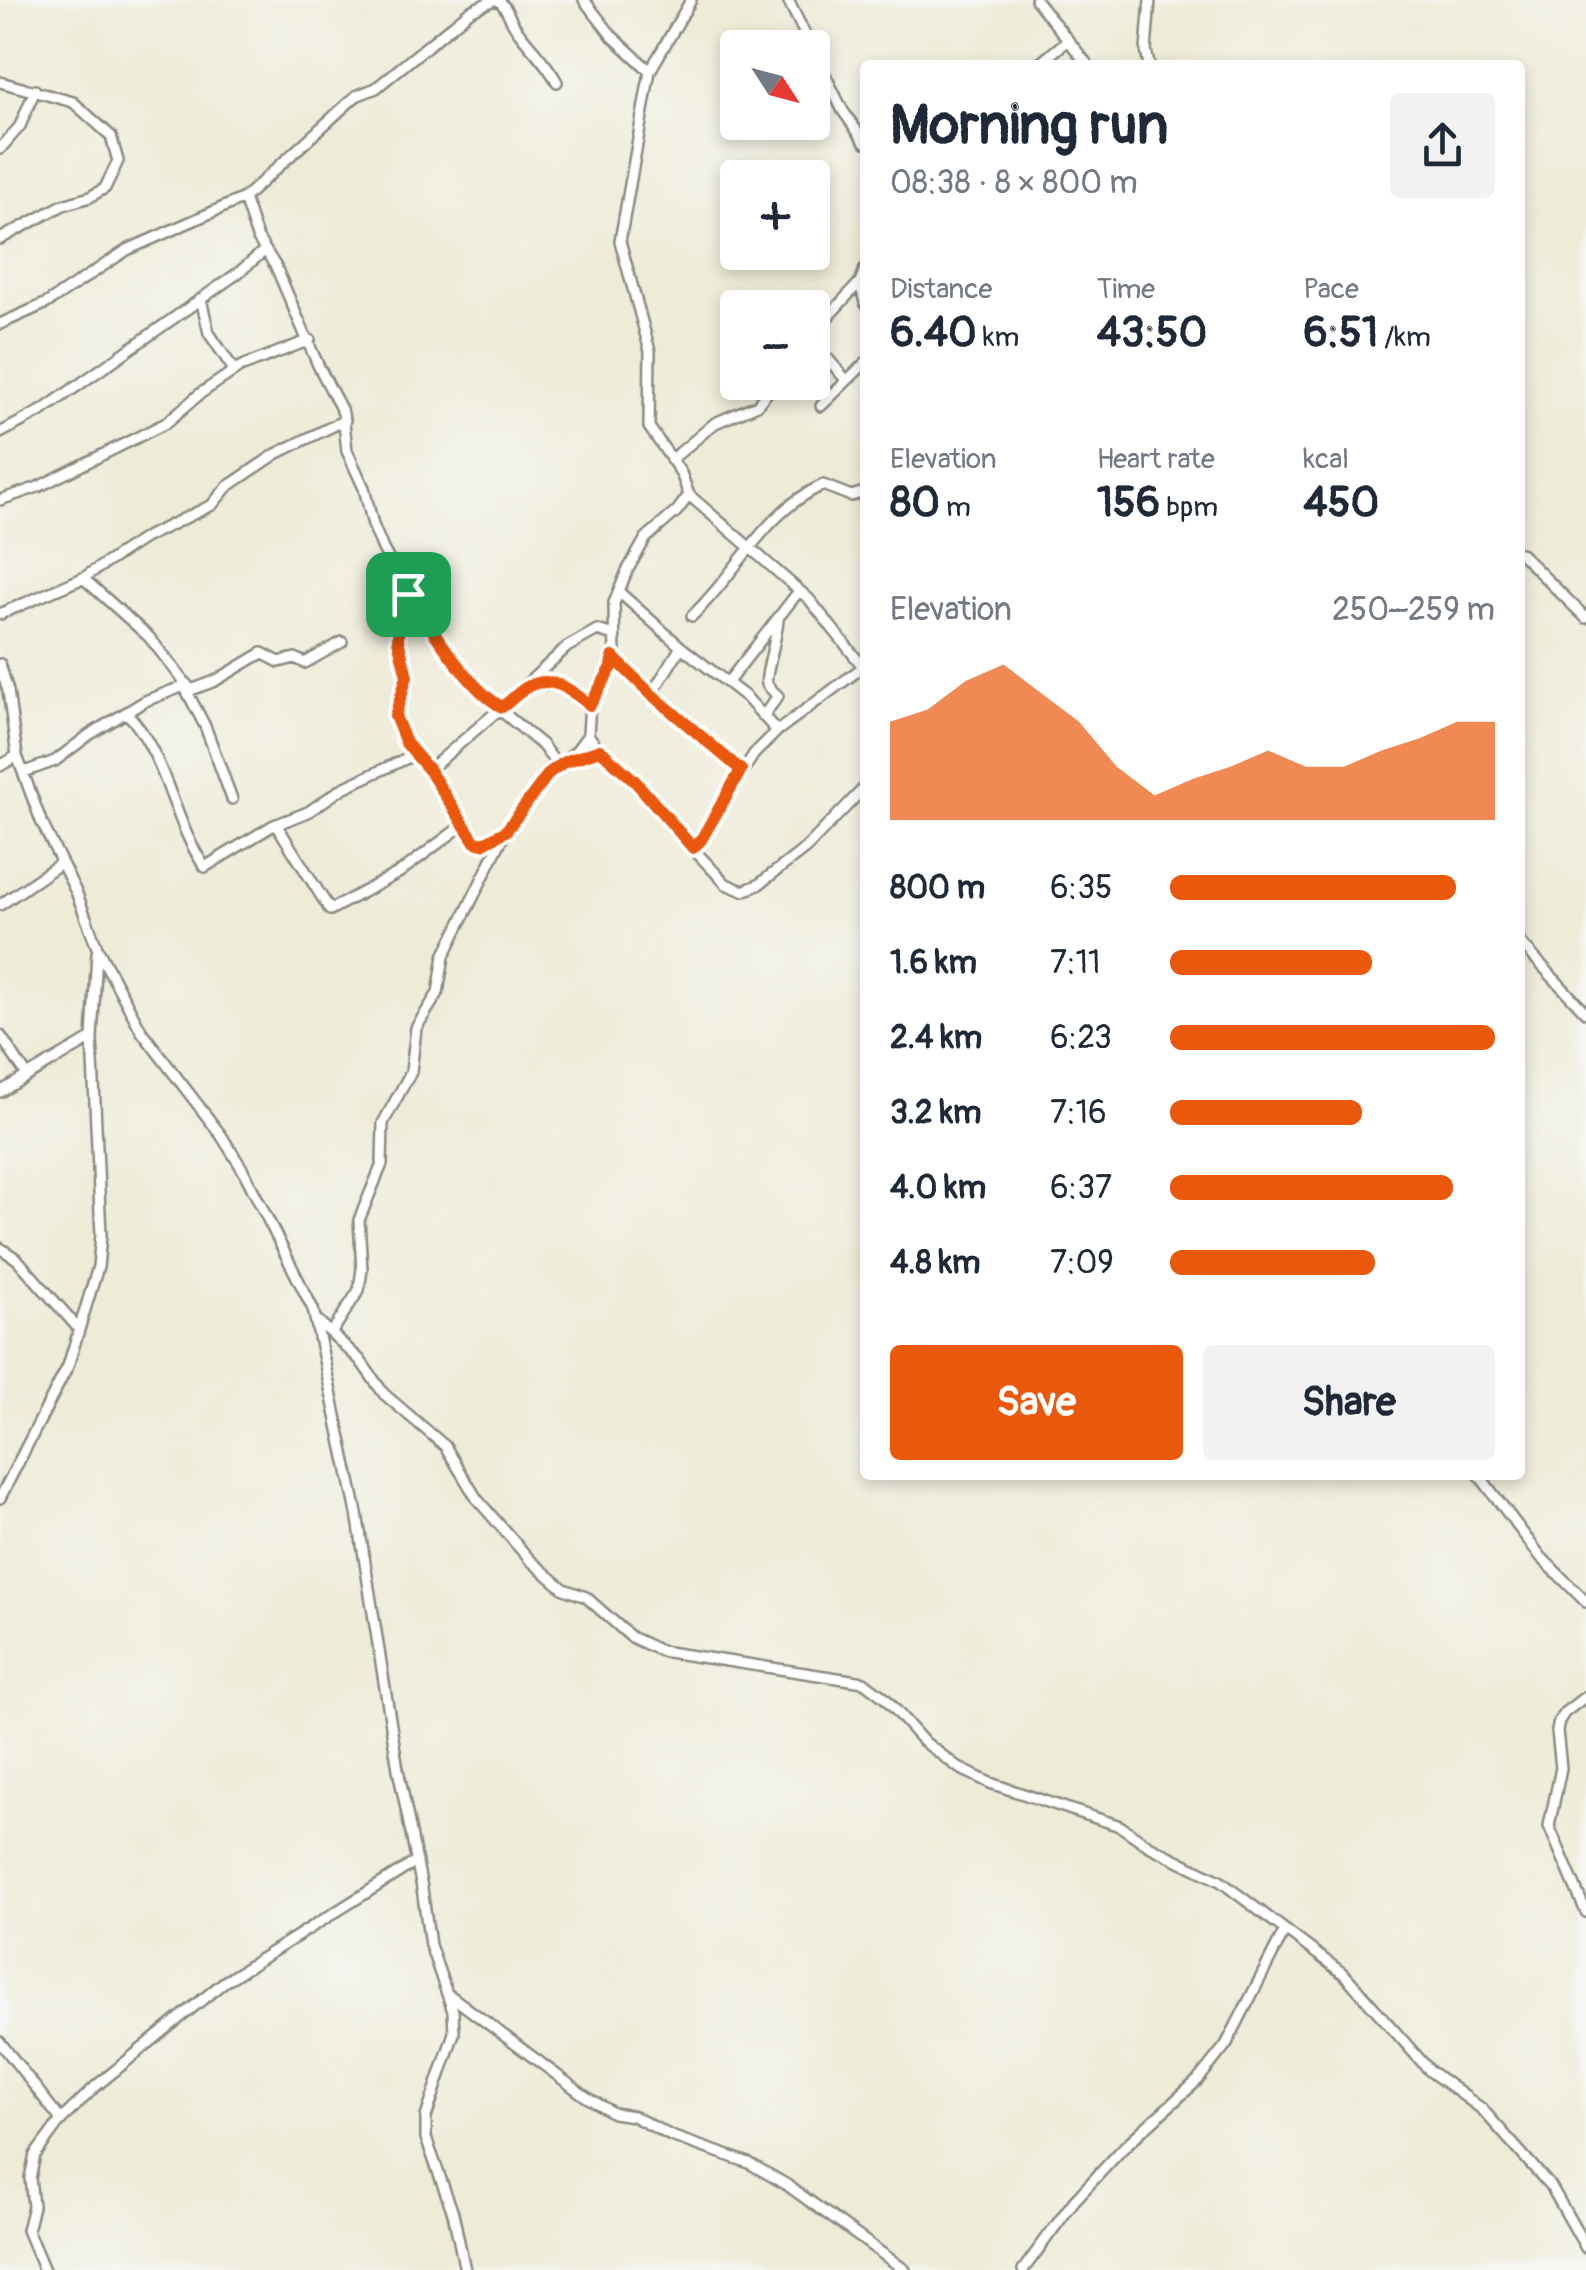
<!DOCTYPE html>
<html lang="en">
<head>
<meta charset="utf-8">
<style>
	body { margin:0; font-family:Pangolin,sans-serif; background:#f2f2f3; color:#1f2937; height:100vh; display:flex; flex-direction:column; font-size:38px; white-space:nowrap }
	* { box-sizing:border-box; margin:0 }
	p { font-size:32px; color:#747a83 }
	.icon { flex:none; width:55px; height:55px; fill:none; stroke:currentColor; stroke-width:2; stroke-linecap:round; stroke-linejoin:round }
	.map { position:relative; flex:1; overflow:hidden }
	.drawer { position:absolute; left:860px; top:60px; width:665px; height:1420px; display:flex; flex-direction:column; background:#fff; border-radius:10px; box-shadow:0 5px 15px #0003 }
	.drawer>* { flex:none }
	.needle { width:65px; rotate:126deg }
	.fabs { position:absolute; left:720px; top:30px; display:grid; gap:20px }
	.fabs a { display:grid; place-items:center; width:110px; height:110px; border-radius:10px; background:#fff; box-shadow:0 5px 15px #0003; font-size:50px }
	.pin { position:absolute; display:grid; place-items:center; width:85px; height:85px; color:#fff; margin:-42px; border-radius:20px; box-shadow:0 5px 15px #0006 }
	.round { display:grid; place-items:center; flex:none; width:105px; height:105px; border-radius:10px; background:#f2f2f3 }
	.overview { display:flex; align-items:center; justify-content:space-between; height:170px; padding:0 30px }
	h1 { font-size:55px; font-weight:700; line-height:75px }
	.stats { display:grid; grid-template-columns:repeat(3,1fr); gap:15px; height:170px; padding:10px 30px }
	.stats div { display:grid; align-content:center }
	.stats b { font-size:42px; font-weight:700 }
	.stats small { font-size:28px; font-weight:400 }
	.stats p { font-size:28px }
	.chart { height:280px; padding:20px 30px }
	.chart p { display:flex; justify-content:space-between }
	.chart svg { width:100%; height:180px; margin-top:10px; fill:#ea580c; opacity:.7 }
	.cta { display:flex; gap:20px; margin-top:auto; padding:20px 30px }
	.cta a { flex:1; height:115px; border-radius:10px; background:#ea580c; color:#fff; font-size:40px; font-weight:700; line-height:115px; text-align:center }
	.cta a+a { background:#f2f2f3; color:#1f2937 }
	ul { padding:0 30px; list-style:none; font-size:32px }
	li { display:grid; grid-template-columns:160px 120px 1fr; align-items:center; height:75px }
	li i { height:25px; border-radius:12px; background:#ea580c }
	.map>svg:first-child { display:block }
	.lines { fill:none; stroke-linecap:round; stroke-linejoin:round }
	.street-casing { stroke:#8c8b81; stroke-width:14 }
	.street { stroke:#fff; stroke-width:9 }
	.route-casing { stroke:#fff; stroke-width:20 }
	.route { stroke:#ea580c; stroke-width:12 }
</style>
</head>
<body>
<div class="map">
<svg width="1586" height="2270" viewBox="0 0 1586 2270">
	<rect width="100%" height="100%" fill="#f6f6f2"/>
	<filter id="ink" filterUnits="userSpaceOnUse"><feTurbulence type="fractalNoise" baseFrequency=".01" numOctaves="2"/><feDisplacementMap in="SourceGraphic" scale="20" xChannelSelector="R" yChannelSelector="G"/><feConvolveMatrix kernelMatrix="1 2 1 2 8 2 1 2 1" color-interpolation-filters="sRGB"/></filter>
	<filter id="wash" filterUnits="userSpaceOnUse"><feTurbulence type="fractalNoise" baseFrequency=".0048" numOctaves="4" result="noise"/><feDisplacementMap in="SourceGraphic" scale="40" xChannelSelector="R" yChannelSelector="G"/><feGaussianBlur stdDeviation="2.25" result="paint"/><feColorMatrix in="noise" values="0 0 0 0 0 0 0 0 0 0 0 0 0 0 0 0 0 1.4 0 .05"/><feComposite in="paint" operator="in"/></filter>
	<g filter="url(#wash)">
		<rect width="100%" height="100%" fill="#eeebd7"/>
	</g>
	<g filter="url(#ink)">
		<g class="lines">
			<defs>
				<path id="street" d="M 498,0 C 509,9 508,17 516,28 C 529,47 546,61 557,82
					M 584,0 L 612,36 L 650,71
					M 788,0 L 843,111 L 865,142
					M 1036,0 L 1088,65
					M 1038,65 L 1068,40
					M 1149,65 L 1146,50 L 1150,0
					M 0,82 L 73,102 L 111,136 L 118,161 L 105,188 L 90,197 L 63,205 L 0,239
					M 0,149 L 20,126 L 35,90
					M 244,198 L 257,237 L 276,267 L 318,365 L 343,413 L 347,451 L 364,488 L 373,525 L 383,549 L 408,595 L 470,679 L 492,702 L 502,707 L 567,647 L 597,630 L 614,635
					M 860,282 L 865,303
					M 201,299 L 209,333 L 234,370
					M 0,324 L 47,303 L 127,250 L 244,198 L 356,96 L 376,88 L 470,11 L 494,0
					M 812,334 L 860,282 L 865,269
					M 812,340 L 846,380
					M 821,406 L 865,363
					M 0,433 L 43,410 L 238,273 L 264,251
					M 671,460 L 715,423 L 757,405 L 776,382
					M 689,495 L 809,599 L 864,668
					M 0,500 L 38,487 L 166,423 L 201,393 L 240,367 L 310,340
					M 1520,553 L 1586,618
					M 83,578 L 149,637 L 191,690 L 215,681 L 262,653 L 279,662 L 295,658 L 305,663 L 342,642
					M 619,592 L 681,647 L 746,697 L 777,731
					M 408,595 L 399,613 L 398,644 L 407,676 L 395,716 L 405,743 L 429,770 L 475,842 L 482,844 L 504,832
					M 0,614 L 83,578 L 144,538 L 212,505 L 227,487 L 276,454 L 345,420
					M 692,616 C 737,574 764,511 823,485 L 851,496 L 865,492
					M 613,657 L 651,695 L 741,770
					M 0,664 L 8,691 L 17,756 L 41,821 L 77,894 L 98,950 L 142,1032 L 221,1135 L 243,1170 L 313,1309 L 357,1513 L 398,1769 L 422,1888 L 430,1945 L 453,2011 L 454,2033 L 426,2117 L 426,2138 L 453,2213 L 465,2270
					M 728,682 L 799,591
					M 531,686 C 557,680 570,689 590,705
					M 651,695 L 681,647
					M 500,710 L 542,745 L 558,766
					M 127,713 C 167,756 172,820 205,867 L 272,826 L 308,812 L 343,788 L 416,754
					M 764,715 L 778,696 C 774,692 770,689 767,684 C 764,677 778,634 778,619
					M 588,735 L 600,750 L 634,780 L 668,822 L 726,884 L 743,891 L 758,885 L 806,848 L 865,787
					M 567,762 L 600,750
					M 0,766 L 17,756
					M 429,770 L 502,707
					M 24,772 L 55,761 L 89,735 L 145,701 L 184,686 L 205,726 L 232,799
					M 276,824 L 330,910 L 400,872 L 463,825
					M 693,848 L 754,754 L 777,731 L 863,667
					M 0,905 L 61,863
					M 1520,942 L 1586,1013
					M 0,1035 L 26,1074
					M 0,1092 L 92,1038
					M 0,1248 L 17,1259 L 79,1329
					M 317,1320 L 360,1360 L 384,1394 L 445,1446 L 477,1499 L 530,1560 L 564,1589 L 586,1597 L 631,1637 L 661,1651 L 864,1682 L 885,1698 L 922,1740 L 959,1768 L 990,1783 L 1120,1826 L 1149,1846 L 1220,1881 L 1345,1975 L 1430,2071 L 1482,2109 L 1530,2163 L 1552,2188 L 1586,2248
					M 332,1332 L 359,1290 L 362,1269 L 359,1220 L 382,1164 L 383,1123 L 411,1072 L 416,1028 L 438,993 L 444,956 L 506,831 L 544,777 L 576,751 L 588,735 L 590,702 L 615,659 L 614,603 L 627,571 L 646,538 L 677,511 L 689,495 L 681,473 L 649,427 L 650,351 L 620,241 L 650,71 L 691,0
					M 1479,1475 L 1541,1557 L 1586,1602
					M 0,1498 L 68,1366 L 98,1267 L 101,1235 L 92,1038 L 97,953
					M 1586,1696 L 1564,1713 L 1559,1721 L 1557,1731 L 1561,1768 L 1549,1826 L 1586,1912
					M 451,1996 L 585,2096 L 613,2113 L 633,2116 L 671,2136 L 749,2163 L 787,2185 L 905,2270
					M 0,2042 L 61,2120
					M 44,2270 L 27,2230 L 33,2206 L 30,2178 L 35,2155 L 61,2120 L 96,2086 L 224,1982 L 417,1861
					M 1023,2270 L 1074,2201 L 1126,2145 L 1198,2080 L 1226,2045 L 1285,1930"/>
			</defs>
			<use href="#street" class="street-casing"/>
			<use href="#street" class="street"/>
		</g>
	</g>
	<g class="lines" filter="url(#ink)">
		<defs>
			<path id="route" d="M 408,594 C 430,626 469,690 502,707 C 511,701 520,690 529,686 C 553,674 572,691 590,705 L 612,667 L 613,657 L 651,694 L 741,770 L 701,840 L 693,848 L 634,780 L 600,750 L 564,762 L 549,773 L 506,831 L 482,844 L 475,842 L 429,770 L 406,743 L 395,716 L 407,676 L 398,640 L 399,613 Z"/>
		</defs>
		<use href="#route" class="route-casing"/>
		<use href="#route" class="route"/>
	</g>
</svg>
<div class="fabs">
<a><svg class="needle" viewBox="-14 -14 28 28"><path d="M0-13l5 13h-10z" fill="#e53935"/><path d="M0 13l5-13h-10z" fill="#747a83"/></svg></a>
<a>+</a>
<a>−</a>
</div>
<div class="pin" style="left:408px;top:594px;background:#1e9e55"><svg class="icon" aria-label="arrive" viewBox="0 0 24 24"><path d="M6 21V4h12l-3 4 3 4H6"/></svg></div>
<section class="drawer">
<div class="overview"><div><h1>Morning run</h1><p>08:38 · 8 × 800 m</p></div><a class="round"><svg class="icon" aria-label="share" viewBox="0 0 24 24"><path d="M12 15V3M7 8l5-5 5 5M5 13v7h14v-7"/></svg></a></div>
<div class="stats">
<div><p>Distance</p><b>6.40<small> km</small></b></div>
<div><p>Time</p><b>43:50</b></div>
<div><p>Pace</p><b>6:51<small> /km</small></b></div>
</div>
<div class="stats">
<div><p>Elevation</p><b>80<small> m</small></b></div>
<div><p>Heart rate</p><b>156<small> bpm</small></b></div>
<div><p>kcal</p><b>450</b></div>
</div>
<div class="chart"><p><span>Elevation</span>250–259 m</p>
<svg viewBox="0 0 160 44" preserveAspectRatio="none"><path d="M0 44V20L10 17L20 10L30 6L40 13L50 20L60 31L70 38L80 34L90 31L100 27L110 31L120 31L130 27L140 24L150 20L160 20V44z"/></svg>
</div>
<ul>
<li><b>800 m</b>6:35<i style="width:88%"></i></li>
<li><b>1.6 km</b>7:11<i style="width:62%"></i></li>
<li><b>2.4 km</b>6:23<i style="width:100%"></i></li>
<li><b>3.2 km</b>7:16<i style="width:59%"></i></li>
<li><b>4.0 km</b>6:37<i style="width:87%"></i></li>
<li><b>4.8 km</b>7:09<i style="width:63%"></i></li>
</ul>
<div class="cta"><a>Save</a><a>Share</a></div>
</section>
</div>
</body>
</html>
